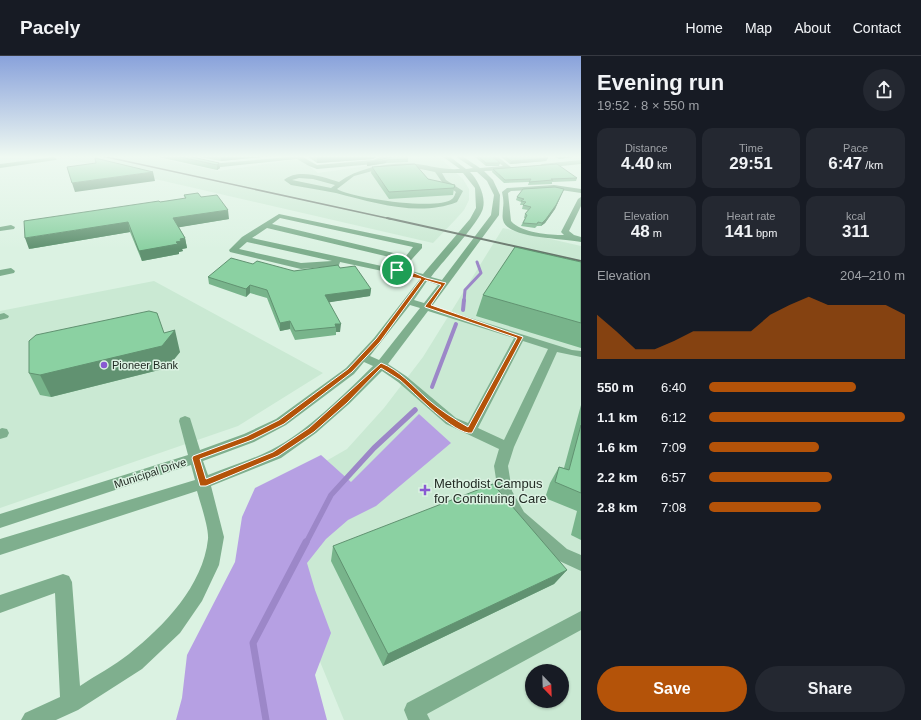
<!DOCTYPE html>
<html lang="en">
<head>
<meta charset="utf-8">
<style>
	body { margin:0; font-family:Arial,sans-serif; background:#242831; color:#f1f3f6; height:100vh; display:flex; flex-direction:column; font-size:15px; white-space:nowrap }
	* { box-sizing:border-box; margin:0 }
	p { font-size:13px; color:#9ea1a6 }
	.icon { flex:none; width:22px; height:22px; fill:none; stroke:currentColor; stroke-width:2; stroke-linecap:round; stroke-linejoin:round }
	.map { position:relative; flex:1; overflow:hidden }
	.drawer { display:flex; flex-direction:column; background:#171b24; width:340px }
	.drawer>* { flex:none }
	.needle { width:26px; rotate:157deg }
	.tools { position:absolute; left:525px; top:608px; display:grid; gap:8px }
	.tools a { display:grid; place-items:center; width:44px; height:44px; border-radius:50%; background:#171b24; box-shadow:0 1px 3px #0004; font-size:20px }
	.pin { position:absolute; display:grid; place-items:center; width:34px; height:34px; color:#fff; margin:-17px; border:2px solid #fff; border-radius:50%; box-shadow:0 1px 4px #0007 }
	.round { display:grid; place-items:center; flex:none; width:42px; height:42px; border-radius:21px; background:#242831 }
	.summary { display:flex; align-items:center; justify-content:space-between; height:68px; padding:0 16px }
	h1 { font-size:22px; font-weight:700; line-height:30px }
	.figures { display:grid; grid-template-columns:repeat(3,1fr); gap:6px; height:68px; padding:4px 16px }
	.figures div { display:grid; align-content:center; border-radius:10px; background:#242831; text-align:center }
	.figures b { font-size:17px; font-weight:700 }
	.figures small { font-size:11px; font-weight:400 }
	.figures p { font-size:11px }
	.chart { height:112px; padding:8px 16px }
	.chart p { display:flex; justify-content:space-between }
	.chart svg { width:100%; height:72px; margin-top:4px; fill:#b45309; opacity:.7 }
	.primary-button { display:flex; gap:8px; margin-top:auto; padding:8px 16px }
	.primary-button a { flex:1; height:46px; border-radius:24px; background:#b45309; color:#fff; font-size:16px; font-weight:700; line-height:46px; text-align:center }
	.primary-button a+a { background:#242831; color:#f1f3f6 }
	ul { padding:0 16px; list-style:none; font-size:13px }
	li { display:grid; grid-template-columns:64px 48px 1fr; align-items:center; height:30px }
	li i { height:10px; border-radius:5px; background:#b45309 }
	header { display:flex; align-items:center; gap:24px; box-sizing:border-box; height:56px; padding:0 20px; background:#171b24; border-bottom:1px solid #363941 }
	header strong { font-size:19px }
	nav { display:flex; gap:22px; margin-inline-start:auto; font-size:14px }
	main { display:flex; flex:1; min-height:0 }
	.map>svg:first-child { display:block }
	.built { fill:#cae9d3; fill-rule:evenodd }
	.forest { fill:#b6a0e3 }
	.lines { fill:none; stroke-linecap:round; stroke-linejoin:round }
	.stream-far3 { stroke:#9c87c8; stroke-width:3 }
	.stream-far2 { stroke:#9c87c8; stroke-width:4 }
	.stream-far1 { stroke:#9c87c8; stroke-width:5.5 }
	.stream { stroke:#9c87c8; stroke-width:7 }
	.minor { fill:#7faf8e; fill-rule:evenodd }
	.rail-far1 { stroke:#68766c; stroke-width:1.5 }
	.rail { stroke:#68766c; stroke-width:2 }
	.wall { fill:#78b48b }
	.shaded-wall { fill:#619271 }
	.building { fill:#8bd1a2; stroke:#619271 }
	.route { fill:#b45309; stroke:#fff; fill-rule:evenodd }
	.poi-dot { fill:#8959d2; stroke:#dbf2e2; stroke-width:1.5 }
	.labels { text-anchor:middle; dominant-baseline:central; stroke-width:3; stroke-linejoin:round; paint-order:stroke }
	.poi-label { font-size:11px; fill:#232c25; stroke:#dbf2e2; text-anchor:start }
	.street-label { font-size:11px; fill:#232c25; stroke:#dbf2e2 }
	.near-poi-label { font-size:13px; fill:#232c25; stroke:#dbf2e2; text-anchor:start }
</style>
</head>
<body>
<header>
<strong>Pacely</strong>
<nav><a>Home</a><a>Map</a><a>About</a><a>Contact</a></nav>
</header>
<main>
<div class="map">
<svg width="581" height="664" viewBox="0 0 581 664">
	<rect width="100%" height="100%" fill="#dbf2e2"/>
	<path class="built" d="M 55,100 L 149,100 L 218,115 L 300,103 L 318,117 L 435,100 L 443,105 L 463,123 L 469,133 L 469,144 L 464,154 L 456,163 L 433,187 Z
		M 503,172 L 581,190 L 581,664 L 344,664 L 252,440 L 286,428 L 347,393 L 384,352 L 423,301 ZM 532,615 L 562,615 L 562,645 L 532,645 Z
		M 154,225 L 323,317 L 238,370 L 0,452 L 0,255 Z"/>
	<path class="forest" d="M 419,358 L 451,387 L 376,450 L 348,464 L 326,483 L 307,507 L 315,534 L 331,577 L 315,619 L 327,664 L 176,664 L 182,642 L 187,599 L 235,506 L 242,461 L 255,432 L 321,399 L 351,426 Z"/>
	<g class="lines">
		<path class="stream-far3" d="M 464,245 L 465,234 L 481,217 L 477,206"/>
		<path class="stream-far2" d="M 463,254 L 464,244
			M 432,331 L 456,268"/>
		<path class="stream-far1" d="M 306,487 L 331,439 L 374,392 L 415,354"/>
		<path class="stream" d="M 266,664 L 253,587 L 306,486"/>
		<path class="minor" d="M 172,100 L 185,100 L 221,107 L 301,100 L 317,109 L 373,104 L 383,100 L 401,100 L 384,104 L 374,108 L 317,113 L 309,110 L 297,103 L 221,111 Z
			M 442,100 L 449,100 L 466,113 L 473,112 L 455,100 L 462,100 L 480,112 L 503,110 L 490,100 L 497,100 L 512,112 L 509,114 L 484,115 L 493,124 L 500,139 L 499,159 L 432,250 L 572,294 L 581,295 L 581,301 L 557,296 L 514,391 L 508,410 L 512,435 L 524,456 L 567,493 L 581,499 L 581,515 L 555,503 L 514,466 L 498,436 L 494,410 L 499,393 L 446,368 L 398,326 L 382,315 L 349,348 L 316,377 L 281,402 L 211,430 L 224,481 L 219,509 L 202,545 L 180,577 L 142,613 L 78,654 L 56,664 L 21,664 L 25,657 L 60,641 L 55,537 L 0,557 L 0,539 L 63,518 L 69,520 L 72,526 L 80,630 C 96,619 114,610 129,598 C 164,570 203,530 208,483 C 209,472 200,446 197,435 L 0,499 L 0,483 L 195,424 L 191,409 L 0,472 L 0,458 L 188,399 L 179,365 L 180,362 L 185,360 L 190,362 L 200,394 L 244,378 L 276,363 L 346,312 L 374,282 L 420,223 L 340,206 L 339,209 L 336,210 L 301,213 L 230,196 L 229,194 L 242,181 L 279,158 L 422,188 L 422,192 L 403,213 L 423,218 L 470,163 L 476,152 L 475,132 L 463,117 L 442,117 L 446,124 L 463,135 L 457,146 C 419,161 375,147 336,137 C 322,134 306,132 291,129 L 284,124 C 298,112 323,121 339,126 C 359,111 392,106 417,108 C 433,110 442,114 460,113 ZM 416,112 L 435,116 L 442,126 L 456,136 C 455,138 454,142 452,143 C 438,155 351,142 337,133 L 354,120 L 376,114 ZM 470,116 L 477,116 L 487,125 L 494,139 L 491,159 L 442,224 L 431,221 C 441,207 480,166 483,152 C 486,140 478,124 470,116 ZM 299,122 L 313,123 L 335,129 L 331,132 L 292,124 ZM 280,162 L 413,191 L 406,200 L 272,168 ZM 267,172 L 402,204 L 395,212 L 391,212 L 252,182 ZM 247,186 L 332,205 L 301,207 L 239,193 ZM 427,225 L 438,229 L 424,247 L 414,244 ZM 410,249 L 420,252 L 379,304 L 370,300 ZM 428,255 L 514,282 L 468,367 L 456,362 L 406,320 L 388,308 ZM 523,285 L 548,293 L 504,384 L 478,372 ZM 364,306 L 373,310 C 343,339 308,375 271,394 C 251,404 228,411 208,419 L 203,405 L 254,386 L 286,369 L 354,318 Z
			M 54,101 L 57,103 L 56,104 L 0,112 L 0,108 Z
			M 581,104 L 581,108 L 542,112 L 539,110 L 542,108 Z
			M 554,129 L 581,133 L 581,137 L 554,133 L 511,135 L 508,137 L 511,165 C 521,177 550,179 564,179 L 561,176 L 578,143 L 581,141 L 581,150 L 569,175 L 574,179 L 581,181 L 581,186 C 565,182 507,183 503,164 C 502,160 503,156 503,152 C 504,146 503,141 502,136 L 507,132 Z
			M 11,169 L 15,171 L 14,173 L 0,175 L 0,171 Z
			M 11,212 L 15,215 L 14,217 L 0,220 L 0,214 Z
			M 4,257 L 9,260 L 8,262 L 0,264 L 0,258 Z
			M 2,372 L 7,373 L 9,377 L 7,381 L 0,383 L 0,373 Z
			M 581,555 L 581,574 L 427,658 L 430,664 L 408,664 L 404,654 L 407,647 Z"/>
		<path class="rail-far1" d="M 102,100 L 391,163"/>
		<path class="rail" d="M 387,162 L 581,205"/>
	</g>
	<path class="wall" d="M 154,100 L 188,100 L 219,107 L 220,112 L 217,114 Z
		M 194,100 L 272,100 L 221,105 Z
		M 307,100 L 378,100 L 373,103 L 317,107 Z
		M 395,100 L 408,103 L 408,106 L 386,107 L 367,110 L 367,107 Z
		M 476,100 L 492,100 L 500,107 L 499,110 L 486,110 L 475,101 Z
		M 500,100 L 544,100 L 548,102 L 546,105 L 510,108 Z
		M 553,100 L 579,100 L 559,103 Z
		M 372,111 L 428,123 L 454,132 L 453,139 L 389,143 L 371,117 Z
		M 493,113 L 577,122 L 576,125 L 552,126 L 552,128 L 528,129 L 529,126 L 504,127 L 492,116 Z
		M 564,133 L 555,153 L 545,167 L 541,170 L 537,170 L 535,172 L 521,170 L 525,162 L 524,162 L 525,158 L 528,154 L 522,153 L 523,149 L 520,149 L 521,146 L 516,144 L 517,141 Z
		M 184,139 L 201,141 L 229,163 L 179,171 L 185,182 L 187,192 L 182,193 L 183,195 L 179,196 L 179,198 L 142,205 L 130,176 L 29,193 L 160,146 L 185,143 Z
		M 581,206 L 581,292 L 476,260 L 483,239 Z
		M 253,208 L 294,215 L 340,212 L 371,233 L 370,240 L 329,246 L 340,276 L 336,276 L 336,279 L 295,284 L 290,273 L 280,275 L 267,242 L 250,237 L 246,241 L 209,228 L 208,221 Z
		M 164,277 L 180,296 L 167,312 L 51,341 L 40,339 L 29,317 Z
		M 581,349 L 581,484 L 571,479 L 577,455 L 545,442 L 550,427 L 559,411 L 564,412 Z
		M 333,490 L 567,514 L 554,528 L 383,610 L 331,505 Z"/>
	<path class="shaded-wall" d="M 221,100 L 272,100 L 221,105 Z
		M 340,100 L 378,100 L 373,103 L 317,107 L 317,102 Z
		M 560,100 L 579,100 L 559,103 Z
		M 548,102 L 546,105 L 510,108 L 511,105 Z
		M 387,104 L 386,107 L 367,110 L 367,107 Z
		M 219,107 L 220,112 L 217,114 L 217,109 Z
		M 153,116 L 155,125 L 75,136 L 72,127 Z
		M 564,133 L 555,153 L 545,167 L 541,170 L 542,167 Z
		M 228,154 L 229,163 L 175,172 L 173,162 Z
		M 128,166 L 130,176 L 29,193 L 25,182 Z
		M 185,182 L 187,192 L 182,193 L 183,195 L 179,196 L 179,198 L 142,205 L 139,195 L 176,186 L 180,183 Z
		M 250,229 L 250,237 L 246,241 L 246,233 Z
		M 371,233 L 370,240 L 325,247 L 325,239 Z
		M 290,265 L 290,273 L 280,275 L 280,267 Z
		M 335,268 L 341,268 L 340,276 L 336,276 L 336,271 Z
		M 175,274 L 180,296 L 167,312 L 51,341 L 40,319 Z
		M 567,514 L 554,528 L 383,610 L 388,598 Z"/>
	<path class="building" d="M 176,100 L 188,100 L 219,107 L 217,109 Z
		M 314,100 L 340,100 L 317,102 Z
		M 395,100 L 406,100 L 408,103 L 387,104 L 367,107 Z
		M 478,100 L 492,100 L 500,107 L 486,107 Z
		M 504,100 L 544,100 L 548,102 L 511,105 Z
		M 95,102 L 153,116 L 72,127 L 67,111 L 96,107 Z
		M 415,108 L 428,123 L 455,129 L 454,132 L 389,136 L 372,111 Z
		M 557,108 L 577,122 L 551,123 L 553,124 L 529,126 L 531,123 L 505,124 L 493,113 Z
		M 555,131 L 564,133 L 556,149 L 546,163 L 542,167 L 538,166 L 537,168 L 523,167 L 527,159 L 525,158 L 531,151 L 523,149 L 526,146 L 521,145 L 524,143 L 517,141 L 523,133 Z
		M 198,137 L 201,141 L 217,139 L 228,154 L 173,162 L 185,182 L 180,183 L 181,185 L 176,186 L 178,188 L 139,195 L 128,166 L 25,182 L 24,165 L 159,145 L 160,146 L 186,142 L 184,139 Z
		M 515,191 L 581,206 L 581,267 L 483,239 Z
		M 231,202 L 253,208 L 257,205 L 294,215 L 338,209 L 340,212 L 355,210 L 371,233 L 325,239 L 341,268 L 335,268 L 336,271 L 295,275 L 290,265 L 280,267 L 267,234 L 250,229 L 246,233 L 208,221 Z
		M 149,255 L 157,257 L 164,277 L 175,274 L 162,290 L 40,319 L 29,317 L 29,285 L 36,279 Z
		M 581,369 L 581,437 L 555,426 L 559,411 L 569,414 Z
		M 493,428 L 567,514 L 388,598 L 333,490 Z"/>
	<linearGradient id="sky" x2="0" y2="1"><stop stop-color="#89a2db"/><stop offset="0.52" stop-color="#eff9f2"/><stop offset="1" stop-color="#eff9f2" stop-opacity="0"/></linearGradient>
	<rect width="581" height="193" fill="url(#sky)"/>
	<path class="route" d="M 396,213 L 407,214 L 426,222 L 446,227 L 431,249 L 523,281 L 472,377 C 455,380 413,335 400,324 C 394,320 387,316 381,312 L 347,347 L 314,376 L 278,400 L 206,430 L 200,430 L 192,402 L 193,400 L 247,380 L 279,364 L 348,313 L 376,283 L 421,223 L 399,219 L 396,216 ZM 425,224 L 441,229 L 425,250 L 425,251 L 517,282 L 468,371 C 454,363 440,354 427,343 C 413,330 399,314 381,307 L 309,372 L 273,396 L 206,423 L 200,403 L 252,384 L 284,368 L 352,316 L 380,286 Z"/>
	<g class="poi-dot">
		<circle cx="104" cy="309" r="4"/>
		<path d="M423 428h4v4h4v4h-4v4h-4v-4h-4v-4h4z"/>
	</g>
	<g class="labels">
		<g class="poi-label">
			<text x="112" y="309">Pioneer Bank</text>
		</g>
		<g class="street-label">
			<text transform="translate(150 417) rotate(-18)">Municipal Drive</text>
		</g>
		<g class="near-poi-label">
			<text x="434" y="427">Methodist Campus<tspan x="434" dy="15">for Continuing Care</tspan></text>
		</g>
	</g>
</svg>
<div class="tools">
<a><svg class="needle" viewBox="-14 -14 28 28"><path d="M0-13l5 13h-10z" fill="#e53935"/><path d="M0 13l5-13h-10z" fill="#9ea1a6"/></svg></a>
</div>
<div class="pin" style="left:397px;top:214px;background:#1e9e55"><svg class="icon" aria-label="arrive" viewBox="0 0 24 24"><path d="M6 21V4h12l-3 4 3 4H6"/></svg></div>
</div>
<section class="drawer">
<div class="summary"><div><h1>Evening run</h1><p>19:52 · 8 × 550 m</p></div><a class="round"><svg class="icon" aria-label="share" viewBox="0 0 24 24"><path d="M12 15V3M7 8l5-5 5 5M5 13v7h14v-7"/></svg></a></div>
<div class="figures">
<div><p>Distance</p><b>4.40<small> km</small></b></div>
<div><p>Time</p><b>29:51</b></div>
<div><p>Pace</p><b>6:47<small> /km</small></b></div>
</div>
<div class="figures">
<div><p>Elevation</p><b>48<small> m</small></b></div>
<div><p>Heart rate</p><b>141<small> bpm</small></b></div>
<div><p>kcal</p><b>311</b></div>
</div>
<div class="chart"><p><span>Elevation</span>204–210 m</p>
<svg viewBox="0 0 160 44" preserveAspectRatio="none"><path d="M0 44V17L10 27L20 38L30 38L40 33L50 27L60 27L70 27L80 27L90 17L100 11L110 6L120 11L130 11L140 11L150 11L160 17V44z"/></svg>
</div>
<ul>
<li><b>550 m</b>6:40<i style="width:75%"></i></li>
<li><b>1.1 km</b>6:12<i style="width:100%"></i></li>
<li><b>1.6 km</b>7:09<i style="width:56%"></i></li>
<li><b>2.2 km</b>6:57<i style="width:63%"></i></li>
<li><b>2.8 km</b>7:08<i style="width:57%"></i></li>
</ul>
<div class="primary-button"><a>Save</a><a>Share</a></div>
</section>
</main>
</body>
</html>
